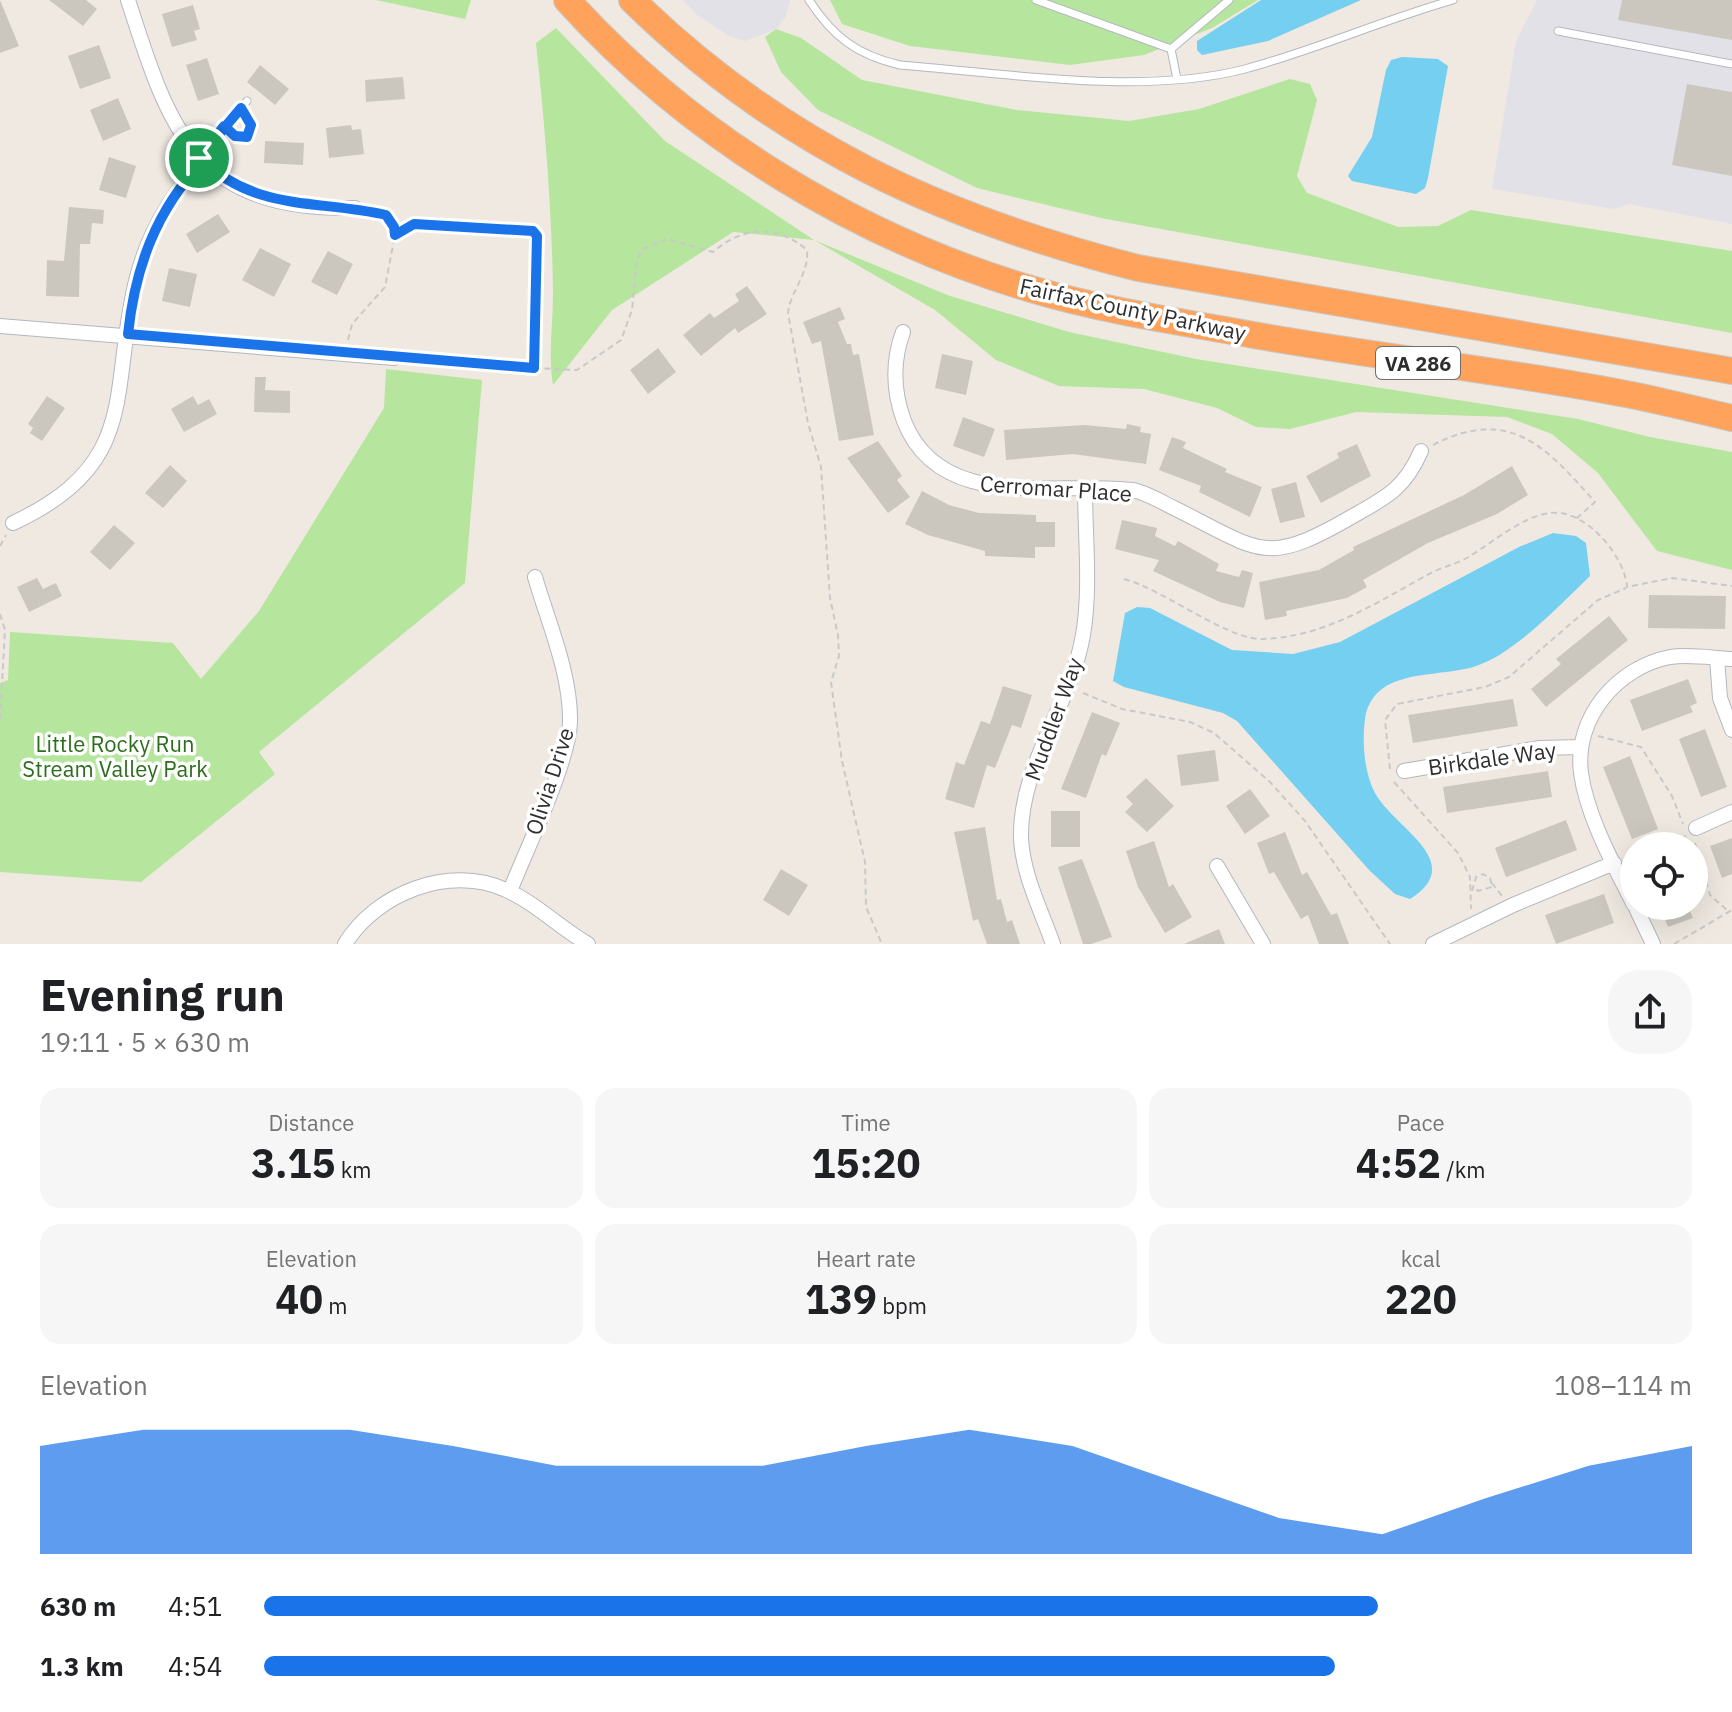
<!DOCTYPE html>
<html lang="en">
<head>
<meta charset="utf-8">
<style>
	body { margin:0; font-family:"IBM Plex Sans",sans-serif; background:#f6f6f6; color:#202124; height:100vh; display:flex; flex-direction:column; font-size:30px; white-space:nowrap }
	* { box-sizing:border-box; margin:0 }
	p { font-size:26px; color:#757577 }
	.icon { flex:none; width:44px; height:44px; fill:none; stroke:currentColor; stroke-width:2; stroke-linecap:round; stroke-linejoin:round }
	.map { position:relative; height:944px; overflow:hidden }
	.details { display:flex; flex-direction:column; background:#fff; flex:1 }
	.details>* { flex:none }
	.tools { position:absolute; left:1620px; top:832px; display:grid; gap:16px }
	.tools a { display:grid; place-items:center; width:88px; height:88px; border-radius:50%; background:#fff; box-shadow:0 8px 32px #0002; font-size:40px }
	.pin { position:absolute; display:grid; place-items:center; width:68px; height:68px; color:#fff; margin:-34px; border:4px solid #fff; border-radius:50%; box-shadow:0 2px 8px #0007 }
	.round { display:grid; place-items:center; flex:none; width:84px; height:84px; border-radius:32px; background:#f6f6f6 }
	.headline { display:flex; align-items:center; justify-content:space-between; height:136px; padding:0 40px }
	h1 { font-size:44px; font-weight:800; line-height:60px }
	.stats { display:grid; grid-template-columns:repeat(3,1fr); gap:12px; height:136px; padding:8px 40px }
	.stats div { display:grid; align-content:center; border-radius:20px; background:#f6f6f6; text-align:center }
	.stats b { font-size:40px; font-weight:800 }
	.stats small { font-size:22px; font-weight:400 }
	.stats p { font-size:22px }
	.chart { height:224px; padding:16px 40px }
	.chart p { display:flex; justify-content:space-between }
	.chart svg { width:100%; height:144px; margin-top:8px; fill:#1a73e8; opacity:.7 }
	ul { padding:0 40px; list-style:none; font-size:26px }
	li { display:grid; grid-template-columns:128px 96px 1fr; align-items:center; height:60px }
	li i { height:20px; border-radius:10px; background:#1a73e8 }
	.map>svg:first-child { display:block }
	.industrial { fill:#e3e1e8 }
	.green { fill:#b6e59e }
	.water { fill:#75cff0 }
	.building { fill:#cbc7bf }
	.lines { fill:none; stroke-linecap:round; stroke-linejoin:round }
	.lane-casing { stroke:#b4b7c1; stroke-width:9 }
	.street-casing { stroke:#b4b7c1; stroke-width:16 }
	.highway-casing { stroke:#c9c9c9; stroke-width:28 }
	.path { stroke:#c9c9c9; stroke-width:2; stroke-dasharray:6 4; stroke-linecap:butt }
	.lane { stroke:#fff; stroke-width:7 }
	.street { stroke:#fff; stroke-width:14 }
	.highway { stroke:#ffa35c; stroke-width:26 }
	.route-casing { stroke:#fff; stroke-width:16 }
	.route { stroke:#1a73e8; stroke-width:10 }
	.labels { text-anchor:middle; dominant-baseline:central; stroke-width:7; stroke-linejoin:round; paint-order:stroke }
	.shield { fill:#fff; stroke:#6d6d6d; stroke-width:2 }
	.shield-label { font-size:20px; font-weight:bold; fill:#2e2e2e }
	.street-label { font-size:22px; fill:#2e2e2e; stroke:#fff }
	.park-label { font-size:22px; fill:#2c6e1b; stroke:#fff }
</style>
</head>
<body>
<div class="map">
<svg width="1732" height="944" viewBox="0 0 1732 944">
	<rect width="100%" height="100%" fill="#efe9e1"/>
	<path class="industrial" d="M 683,0 L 790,0 L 786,16 L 776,29 L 745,41 L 731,37 L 698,16 Z
		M 1537,0 L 1732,0 L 1732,224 L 1629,204 L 1614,209 L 1492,189 L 1516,41 Z"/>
	<path class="green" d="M 376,0 L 471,0 L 465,19 Z
		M 830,0 L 1258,0 L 1212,28 L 1144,55 L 1070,65 L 910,46 L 842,24 Z
		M 556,28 L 665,141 L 814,240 L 950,296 L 1069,332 L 1196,359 L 1578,419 L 1650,437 L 1732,452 L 1732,570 L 1657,551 L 1598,473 L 1552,434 L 1507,417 L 1356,412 L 1290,429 L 1256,427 L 1217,408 L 1144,389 L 1059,386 L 996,360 L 935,310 L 814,240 L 733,232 L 612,310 L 553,385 C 548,353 553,325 553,294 C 552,210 545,126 536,43 Z
		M 776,29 L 801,38 L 862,80 L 1017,110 L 1129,121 L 1199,109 L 1290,79 L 1310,84 L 1317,100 L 1297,176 L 1307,193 L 1398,227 L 1438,226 L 1471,210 L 1732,251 L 1732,333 L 1101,218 L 977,188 L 818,110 L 781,72 L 765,37 Z
		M 386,369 L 482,380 L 465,583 L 259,752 L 275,774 L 141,882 L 0,872 L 0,683 L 8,680 L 10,632 L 173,643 L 201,679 L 259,611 L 384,408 Z"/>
	<path class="water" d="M 1261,0 L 1361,0 L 1268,41 L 1202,55 L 1197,50 L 1197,41 Z
		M 1402,57 L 1438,59 L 1448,66 L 1428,178 L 1425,188 L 1416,194 L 1352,181 L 1348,176 L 1372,137 L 1386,70 L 1391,60 Z
		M 1553,533 L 1576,536 L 1586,543 L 1590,576 C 1561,604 1514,654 1476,666 C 1437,679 1374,666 1365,719 C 1362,741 1364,771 1374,791 C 1391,827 1470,861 1410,899 L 1395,894 L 1370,871 L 1237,721 L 1223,713 L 1124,687 L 1113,681 L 1125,613 L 1137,607 L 1150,608 L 1232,650 L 1293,654 L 1340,642 L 1519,547 Z"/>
	<path class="building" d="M 0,0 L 19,46 L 0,53 Z
		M 49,0 L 86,0 L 97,9 L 83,26 Z
		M 1622,0 L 1732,0 L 1732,40 L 1618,20 Z
		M 193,5 L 200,29 L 194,31 L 197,40 L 172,47 L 162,14 Z
		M 99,45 L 111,78 L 80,89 L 68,56 Z
		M 207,58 L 219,94 L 198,101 L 186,65 Z
		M 260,65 L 289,89 L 275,105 L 247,82 Z
		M 403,77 L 405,99 L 366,102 L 365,80 Z
		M 1687,84 L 1732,92 L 1732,176 L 1672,165 Z
		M 118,98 L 131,129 L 103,141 L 90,110 Z
		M 351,125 L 352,130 L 361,129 L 364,154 L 329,158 L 326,128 Z
		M 265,141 L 304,143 L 303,165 L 264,163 Z
		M 109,157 L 136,166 L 126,198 L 99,190 Z
		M 69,207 L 104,210 L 103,224 L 92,223 L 90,244 L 80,244 L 79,297 L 46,296 L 47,260 L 64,261 Z
		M 218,214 L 230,232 L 197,253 L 186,234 Z
		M 260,248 L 291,264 L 274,297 L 242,280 Z
		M 328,251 L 353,264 L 337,295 L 311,282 Z
		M 169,268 L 197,274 L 190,307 L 162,301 Z
		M 747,286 L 767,314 L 738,333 L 735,328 L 701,356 L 683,335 L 710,313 L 714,318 L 739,301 L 735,294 Z
		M 840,307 L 845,319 L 838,322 L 847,344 L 851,344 L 853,355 L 859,354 L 874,435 L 839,441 L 821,341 L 812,344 L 803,322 Z
		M 658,348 L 676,372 L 648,394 L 630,370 Z
		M 942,354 L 973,361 L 966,395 L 935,388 Z
		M 255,377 L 266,377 L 265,390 L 290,391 L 290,413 L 254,412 Z
		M 47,396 L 65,408 L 42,441 L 30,433 L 33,428 L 28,424 Z
		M 193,396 L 198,405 L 209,399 L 217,414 L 184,432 L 171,409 Z
		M 963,417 L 995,429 L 984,457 L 953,446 Z
		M 1127,424 L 1141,427 L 1140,432 L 1151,434 L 1146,464 L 1073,454 L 1006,460 L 1004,430 L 1085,425 L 1126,429 Z
		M 1172,437 L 1186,442 L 1183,448 L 1227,469 L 1225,472 L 1262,487 L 1250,517 L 1199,492 L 1201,486 L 1159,470 Z
		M 878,441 L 902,476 L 897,480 L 910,497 L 888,513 L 847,458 Z
		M 1357,444 L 1371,476 L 1321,503 L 1306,476 L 1339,458 L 1337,453 Z
		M 170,465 L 187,481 L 163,508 L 145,493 Z
		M 1512,466 L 1528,495 L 1497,514 L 1428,543 L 1363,580 L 1367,587 L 1347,598 L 1286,611 L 1287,616 L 1265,620 L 1259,582 L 1319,570 L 1354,550 L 1353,547 L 1464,495 Z
		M 1296,482 L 1305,517 L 1280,523 L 1271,489 Z
		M 922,491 L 949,505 L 979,513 L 1036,515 L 1036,522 L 1055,522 L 1055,547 L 1035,547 L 1035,558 L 985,556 L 985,551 L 928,535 L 905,524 Z
		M 1122,520 L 1157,528 L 1155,536 L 1175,546 L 1178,541 L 1219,564 L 1216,571 L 1239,577 L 1242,570 L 1253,573 L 1244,608 L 1220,602 L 1153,571 L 1159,560 L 1115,549 Z
		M 114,525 L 135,543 L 110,570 L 90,552 Z
		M 37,578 L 43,589 L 56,583 L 62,596 L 29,612 L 17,587 Z
		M 1649,595 L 1726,596 L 1725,629 L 1648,628 Z
		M 1609,616 L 1628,640 L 1546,707 L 1531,689 L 1561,664 L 1556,659 Z
		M 1688,679 L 1697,703 L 1690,706 L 1693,712 L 1642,731 L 1630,700 Z
		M 1003,686 L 1032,695 L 1021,728 L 1012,725 L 995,768 L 987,765 L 974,808 L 945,799 L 956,762 L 964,765 L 981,721 L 990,724 Z
		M 1513,699 L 1518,726 L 1413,743 L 1408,715 Z
		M 1092,712 L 1120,723 L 1106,756 L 1102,754 L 1086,798 L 1061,789 Z
		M 1705,729 L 1727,787 L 1701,797 L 1679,739 Z
		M 1215,750 L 1219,781 L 1181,786 L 1177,755 Z
		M 1630,756 L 1658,829 L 1632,839 L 1603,767 Z
		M 1548,771 L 1552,797 L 1447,813 L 1443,787 Z
		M 1146,778 L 1174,806 L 1147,832 L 1125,812 L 1133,804 L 1126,797 Z
		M 1250,789 L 1270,816 L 1245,834 L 1226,806 Z
		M 1051,811 L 1080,811 L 1080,847 L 1051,847 Z
		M 1566,820 L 1577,850 L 1506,877 L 1495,848 Z
		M 985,827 L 997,900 L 1001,899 L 1007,922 L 1012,920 L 1020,944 L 987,944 L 978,919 L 973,921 L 954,832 Z
		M 1285,832 L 1302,875 L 1307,872 L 1331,915 L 1337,913 L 1349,944 L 1319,944 L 1308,915 L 1301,919 L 1274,872 L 1269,874 L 1257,843 Z
		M 1732,838 L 1732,874 L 1722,878 L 1710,846 Z
		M 1154,841 L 1169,887 L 1173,884 L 1192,917 L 1165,933 L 1138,887 L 1126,851 Z
		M 1082,859 L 1112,937 L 1091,944 L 1083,944 L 1058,867 Z
		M 781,869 L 808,885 L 789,916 L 763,900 Z
		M 1604,894 L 1614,923 L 1556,944 L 1545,915 Z
		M 1660,906 L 1688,906 L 1693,918 L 1668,927 Z
		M 1219,929 L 1225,944 L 1184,944 Z"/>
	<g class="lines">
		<defs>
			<path id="lane" d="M 809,0 C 833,37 857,55 900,65 C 1006,73 1141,96 1245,69 C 1315,50 1383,20 1453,0
				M 1036,0 L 1171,49 L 1177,79
				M 1558,31 L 1732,64
				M 1171,49 L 1229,0
				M 224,126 L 235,136 L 247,137 L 251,125 L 241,108
				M 200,156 L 247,101"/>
			<path id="street" d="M 128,0 C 170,131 195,211 355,208
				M 0,326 L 394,358
				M 903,332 C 892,362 893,391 904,421 C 940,513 1055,481 1132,490 C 1146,492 1163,503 1176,509 C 1262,552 1265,567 1353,516 C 1387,497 1405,488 1421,451
				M 13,523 C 143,462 108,391 137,277 C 149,232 170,195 203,161
				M 1717,658 L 1720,698 L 1732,730
				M 1404,771 L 1540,748 L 1581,747
				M 1696,828 L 1732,812
				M 1217,866 L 1263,944
				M 510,891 C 526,850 569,762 570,722 C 571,674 548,622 535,577
				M 1634,905 C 1614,865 1587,817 1581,773 C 1574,717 1618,667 1670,657 C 1690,654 1712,658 1732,659
				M 1635,906 L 1653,944
				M 345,944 C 376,893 450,864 506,890 C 536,903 560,928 588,944
				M 1053,944 C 1041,910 1023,875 1021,839 C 1019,766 1071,705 1083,635 C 1091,588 1085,536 1085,488
				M 1433,944 L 1513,905 L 1614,863"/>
			<path id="highway" d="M 567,0 C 690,136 856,237 1031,289 C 1098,309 1168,320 1237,332 C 1366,356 1498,369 1626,394 C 1662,401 1697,410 1732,418
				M 632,0 C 779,144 941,218 1138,268 L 1732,371"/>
		</defs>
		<use href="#lane" class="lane-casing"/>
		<use href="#street" class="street-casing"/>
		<use href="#highway" class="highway-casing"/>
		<path class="path" d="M 395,235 L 414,224 L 533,231 L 537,236 L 534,368 L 577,370 L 621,340 L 632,310 L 637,259 L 643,249 L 667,239 L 713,252 C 743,226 777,224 807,250 C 809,275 791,289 788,313 L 808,423 L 821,467 L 830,598 L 838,635 L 839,656 L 831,682 L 842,761 L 865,862 L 866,907 L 882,944
			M 348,340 L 352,324 L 385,287 L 395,235 L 394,227 L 386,215 L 368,211
			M 408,359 L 533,367
			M 1433,445 C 1510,405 1547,448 1595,502 L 1576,519
			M 0,546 L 6,535
			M 1124,579 C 1163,589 1229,641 1263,639 C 1326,637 1377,602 1431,573 C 1444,566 1458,564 1470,556 C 1493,542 1523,516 1550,513 C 1585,508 1625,556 1627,587 L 1672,578 L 1732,586
			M 0,614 L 5,630 L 0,721
			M 1083,693 L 1122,709 L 1190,722 L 1214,733 L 1270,782 L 1305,821 L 1390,944
			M 1598,736 L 1641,747 L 1672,796 L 1683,824
			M 1390,769 L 1385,720 L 1397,704 L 1485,687 L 1509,677 L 1598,600 L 1626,588
			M 1394,782 L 1458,853 L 1470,877 L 1471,909
			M 1695,843 L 1710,895 L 1728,911
			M 1663,846 L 1686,836
			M 1630,865 L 1628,860 L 1634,858
			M 1492,883 L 1502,896
			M 1472,891 L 1476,877 L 1483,874 L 1490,878 L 1492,887 L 1478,891 L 1474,887
			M 1674,944 L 1732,910"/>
		<use href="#lane" class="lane"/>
		<use href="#street" class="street"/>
		<use href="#highway" class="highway"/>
	</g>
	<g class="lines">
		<defs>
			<path id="route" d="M 199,158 L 203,161 C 156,210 135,268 128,334 L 534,368 L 537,236 L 533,231 L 414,224 L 395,235 L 394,227 L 386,215 C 316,199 258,213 199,158 L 241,108 L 251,125 L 247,137 L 235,136 L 224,126 L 199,158"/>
		</defs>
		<use href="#route" class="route-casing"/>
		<use href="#route" class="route"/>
	</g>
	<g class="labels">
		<rect class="shield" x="1376" y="347" width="84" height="32" rx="6"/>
		<g class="shield-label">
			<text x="1418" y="363">VA 286</text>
		</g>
		<g class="street-label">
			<text transform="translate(1133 309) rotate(12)">Fairfax County Parkway</text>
			<text transform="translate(1056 488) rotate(4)">Cerromar Place</text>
			<text transform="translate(1053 719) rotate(-70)">Muddler Way</text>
			<text transform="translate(1492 758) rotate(-8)">Birkdale Way</text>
			<text transform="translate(549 781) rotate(-72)">Olivia Drive</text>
		</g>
		<g class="park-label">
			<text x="115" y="743">Little Rocky Run<tspan x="115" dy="25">Stream Valley Park</tspan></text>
		</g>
	</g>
</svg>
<div class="tools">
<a><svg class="icon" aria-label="locate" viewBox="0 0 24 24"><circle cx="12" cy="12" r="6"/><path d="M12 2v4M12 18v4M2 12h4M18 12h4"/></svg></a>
</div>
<div class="pin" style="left:199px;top:158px;background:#1e9e55"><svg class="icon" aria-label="arrive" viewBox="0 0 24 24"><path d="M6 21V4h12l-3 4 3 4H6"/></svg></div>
</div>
<section class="details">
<div class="headline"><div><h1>Evening run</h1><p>19:11 · 5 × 630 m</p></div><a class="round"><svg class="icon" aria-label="share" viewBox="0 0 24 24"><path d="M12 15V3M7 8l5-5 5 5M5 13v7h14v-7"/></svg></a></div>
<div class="stats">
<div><p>Distance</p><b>3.15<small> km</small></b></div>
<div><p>Time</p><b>15:20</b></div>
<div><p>Pace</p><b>4:52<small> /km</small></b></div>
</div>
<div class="stats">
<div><p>Elevation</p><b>40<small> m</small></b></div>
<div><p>Heart rate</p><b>139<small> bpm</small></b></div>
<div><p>kcal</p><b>220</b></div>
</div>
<div class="chart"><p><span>Elevation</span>108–114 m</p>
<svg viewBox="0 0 160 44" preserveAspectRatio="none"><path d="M0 44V11L10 6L20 6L30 6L40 11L50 17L60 17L70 17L80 11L90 6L100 11L110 22L120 33L130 38L140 27L150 17L160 11V44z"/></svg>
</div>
<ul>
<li><b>630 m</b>4:51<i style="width:78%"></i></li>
<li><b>1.3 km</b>4:54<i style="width:75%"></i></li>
</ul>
</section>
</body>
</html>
